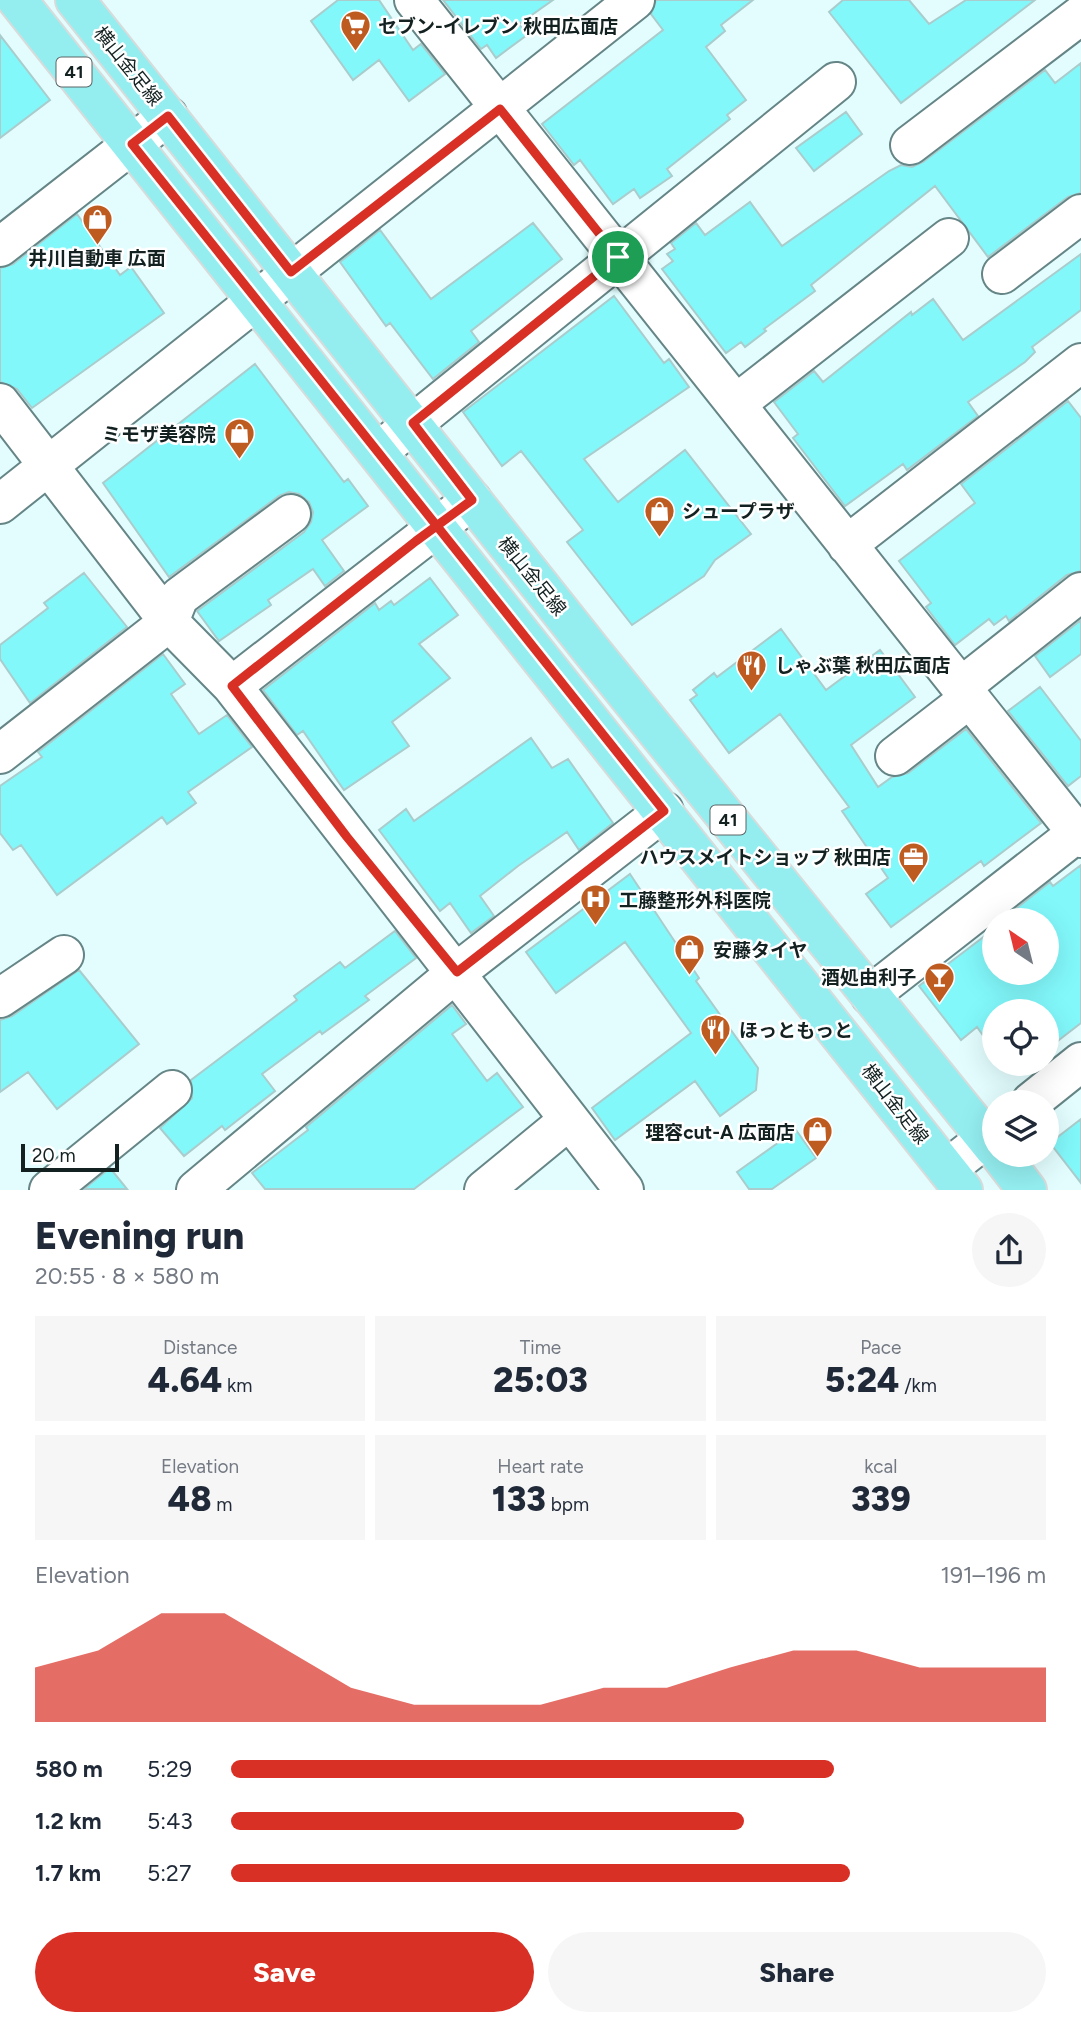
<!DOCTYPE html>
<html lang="en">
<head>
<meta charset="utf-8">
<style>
	body { margin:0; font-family:Figtree,"Noto Sans JP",sans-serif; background:#f6f6f7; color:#1f2937; height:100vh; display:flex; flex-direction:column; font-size:26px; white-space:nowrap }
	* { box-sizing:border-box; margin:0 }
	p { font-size:23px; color:#747a83 }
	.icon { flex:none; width:38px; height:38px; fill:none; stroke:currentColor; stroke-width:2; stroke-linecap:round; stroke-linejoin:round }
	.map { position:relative; height:1190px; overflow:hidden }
	.details { display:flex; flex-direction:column; background:#fff; flex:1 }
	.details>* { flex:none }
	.needle { width:46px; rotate:325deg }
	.buttons { position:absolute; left:982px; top:908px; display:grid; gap:14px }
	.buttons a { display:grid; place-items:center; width:77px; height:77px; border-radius:50%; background:#fff; box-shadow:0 7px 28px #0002; font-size:35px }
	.scale { position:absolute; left:21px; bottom:18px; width:98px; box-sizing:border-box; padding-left:7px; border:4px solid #142121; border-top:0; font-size:19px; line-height:24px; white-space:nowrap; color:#142121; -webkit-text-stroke:5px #fff; paint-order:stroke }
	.pin { position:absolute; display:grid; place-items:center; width:60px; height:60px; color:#fff; margin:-30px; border:4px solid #fff; border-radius:50%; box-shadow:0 2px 7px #0007 }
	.round { display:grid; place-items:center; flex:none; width:74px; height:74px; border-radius:37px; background:#f6f6f7 }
	.overview { display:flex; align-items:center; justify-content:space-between; height:119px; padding:0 35px }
	h1 { font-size:38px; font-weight:800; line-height:52px }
	.metrics { display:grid; grid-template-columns:repeat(3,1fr); gap:10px; height:119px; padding:7px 35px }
	.metrics div { display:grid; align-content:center; border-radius:0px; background:#f6f6f7; text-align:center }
	.metrics b { font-size:35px; font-weight:800 }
	.metrics small { font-size:19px; font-weight:400 }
	.metrics p { font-size:19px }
	.chart { height:196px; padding:14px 35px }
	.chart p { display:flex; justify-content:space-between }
	.chart svg { width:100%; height:126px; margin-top:7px; fill:#d93025; opacity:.7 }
	.button { display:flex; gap:14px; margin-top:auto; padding:14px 35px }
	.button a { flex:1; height:80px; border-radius:42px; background:#d93025; color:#fff; font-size:28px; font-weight:800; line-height:80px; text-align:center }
	.button a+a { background:#f6f6f7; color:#1f2937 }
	ul { padding:0 35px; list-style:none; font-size:23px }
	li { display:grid; grid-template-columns:112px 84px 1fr; align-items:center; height:52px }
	li i { height:18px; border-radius:9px; background:#d93025 }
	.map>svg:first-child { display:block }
	.building { fill:#82f8fb; stroke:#abcccc; stroke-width:2 }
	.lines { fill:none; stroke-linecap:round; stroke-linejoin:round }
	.minor-casing { stroke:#668586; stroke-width:42 }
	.major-casing { stroke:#d9dbdb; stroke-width:42 }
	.minor { stroke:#fff; stroke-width:38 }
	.major { stroke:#94eef0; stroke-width:38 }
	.route-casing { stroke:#fff; stroke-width:14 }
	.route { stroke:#d93025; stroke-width:9 }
	.labels { text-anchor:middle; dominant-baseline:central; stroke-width:5; stroke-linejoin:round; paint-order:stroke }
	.shield { fill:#fff; stroke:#5a6464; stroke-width:2 }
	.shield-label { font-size:18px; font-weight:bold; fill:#142121 }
	.poi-label { font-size:19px; font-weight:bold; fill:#142121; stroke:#fff; text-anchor:start }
	.street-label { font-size:19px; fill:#142121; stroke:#fff }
</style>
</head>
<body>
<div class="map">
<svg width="1081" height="1190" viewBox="0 0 1081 1190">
	<rect width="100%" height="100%" fill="#e3fdfe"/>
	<path class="building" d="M 338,0 L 379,0 L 413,50 L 421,44 L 445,74 L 409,101 L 379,60 L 353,80 L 311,21 Z
		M 443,0 L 553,0 L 519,24 L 527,35 L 496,58 L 487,45 L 481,49 Z
		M 656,0 L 753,0 L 721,25 L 725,31 L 706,47 L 746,100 L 727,115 L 730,119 L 667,169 L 672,176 L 640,198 L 634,189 L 613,204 L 580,160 L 574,165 L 542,124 L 663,30 L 651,14 Z
		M 843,0 L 909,0 L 929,24 L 966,0 L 1035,0 L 901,103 L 829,12 Z
		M 0,35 L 50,100 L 0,138 Z
		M 1081,63 L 1081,193 L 1068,197 L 988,257 L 935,186 L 811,285 L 815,291 L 764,329 L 766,331 L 745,347 L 741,342 L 726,353 L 662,269 L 673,261 L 667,254 L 675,249 L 671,243 L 696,223 L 705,235 L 750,202 L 782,246 L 889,171 L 901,165 L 912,167 L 923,162 L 1045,70 L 1055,83 Z
		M 846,112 L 862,134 L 814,171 L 796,148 Z
		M 77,214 L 120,275 L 131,267 L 164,313 L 32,408 L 17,389 L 0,382 L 0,268 L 13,264 Z
		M 533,223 L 562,259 L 471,331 L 479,342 L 433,379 L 390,323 L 386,326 L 340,262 L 380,230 L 431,299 Z
		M 1081,254 L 1081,310 L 1032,347 L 1035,352 L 1025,362 L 968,402 L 978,416 L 907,470 L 903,464 L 845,506 L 793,438 L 798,434 L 774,402 L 814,371 L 823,382 L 911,312 L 912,315 L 933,299 L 963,340 Z
		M 614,296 L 664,363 L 669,359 L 689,387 L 584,459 L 618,502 L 685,450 L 751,534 L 715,560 L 704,576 L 632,625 L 567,542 L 583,530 L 521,451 L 502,466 L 463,412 Z
		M 255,364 L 344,482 L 348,479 L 368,506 L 322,540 L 344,571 L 325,586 L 313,569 L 268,600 L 271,605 L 219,641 L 197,611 L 304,532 L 311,522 L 313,512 L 309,502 L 299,494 L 289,492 L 279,496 L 169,577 L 103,483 Z
		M 1068,401 L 1081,418 L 1081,571 L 1067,575 L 1009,621 L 1006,616 L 994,625 L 989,619 L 955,645 L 926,607 L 931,603 L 899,561 L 975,503 L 961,484 Z
		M 84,573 L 127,627 L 30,703 L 0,659 L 0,645 L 48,608 L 44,603 Z
		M 430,578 L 458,615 L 419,644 L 450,678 L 392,722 L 409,746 L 344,790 L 303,731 L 297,735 L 263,690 L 375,603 L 379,610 L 391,601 L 394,605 Z
		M 1081,620 L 1081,654 L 1050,677 L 1035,656 Z
		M 781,629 L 826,690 L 880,650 L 915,697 L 851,745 L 878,787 L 892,777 L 908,773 L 966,729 L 1041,823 L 984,866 L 981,861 L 891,927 L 866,894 L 888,878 L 842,811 L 849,807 L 780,714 L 729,753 L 690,700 L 697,695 L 693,690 L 714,673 L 717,677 Z
		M 163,654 L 185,684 L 171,694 L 199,734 L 227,715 L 252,747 L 188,792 L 196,803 L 167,824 L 162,817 L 57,895 L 21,845 L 13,850 L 0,833 L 0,786 L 42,757 L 38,752 Z
		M 1040,687 L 1081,741 L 1081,776 L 1068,786 L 1008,711 Z
		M 531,738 L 552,768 L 568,759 L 613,823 L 579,850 L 567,832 L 518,866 L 480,896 L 494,916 L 471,933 L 450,903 L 440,911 L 379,830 L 406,809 L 414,821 Z
		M 1081,865 L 1081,1023 L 1046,1050 L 1046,1012 L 994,1012 L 994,1051 L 977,1027 L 961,1040 L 919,986 L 994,929 L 994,973 L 1046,973 L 1046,920 L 1001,920 L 1050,882 L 1053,886 Z
		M 630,874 L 699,978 L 696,981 L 758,1068 L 756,1090 L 720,1116 L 695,1081 L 615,1140 L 592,1108 L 691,1033 L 625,942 L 556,993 L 526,952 Z
		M 395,931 L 416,958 L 365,996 L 369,1000 L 322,1034 L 320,1031 L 262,1074 L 275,1091 L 225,1130 L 222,1126 L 184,1156 L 160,1128 L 192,1098 L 191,1080 L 297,1000 L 294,996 L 340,962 L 345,968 Z
		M 79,970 L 139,1044 L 57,1109 L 28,1072 L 0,1092 L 0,1020 L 12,1016 Z
		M 452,1005 L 466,1024 L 452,1034 L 487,1081 L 497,1073 L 523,1107 L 414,1189 L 265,1189 L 252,1173 L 308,1130 L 306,1127 Z
		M 1081,1119 L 1081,1183 L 1050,1143 Z
		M 796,1130 L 816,1158 L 772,1189 L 749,1189 L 737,1172 Z
		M 110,1168 L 127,1189 L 84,1189 Z"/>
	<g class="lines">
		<defs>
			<path id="minor" d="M 414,0 L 1081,838
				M 910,145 L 1081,15
				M 0,247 L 168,116
				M 1002,274 L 1081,214
				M 0,403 L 169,622 L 232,686 L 624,1190
				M 736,404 L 949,238
				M 378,452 L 836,82
				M 0,504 L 635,0
				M 847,545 L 1081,363
				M 232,686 L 472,500
				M 961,687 L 1081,592
				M 0,754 L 169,622 L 179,597 L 291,514
				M 895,756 L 970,698
				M 870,995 L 1081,830
				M 0,998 L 64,955
				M 1031,1102 L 1081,1062
				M 947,1169 L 994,1132
				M 49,1190 L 172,1090
				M 196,1190 L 457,972 L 664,811
				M 484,1190 L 569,1120"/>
			<path id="major" d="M 17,0 L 963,1190
				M 75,0 L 591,650 L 994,1148
				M 1000,1155 L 1027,1190"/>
		</defs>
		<use href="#minor" class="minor-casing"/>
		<use href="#major" class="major-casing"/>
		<use href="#minor" class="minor"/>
		<use href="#major" class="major"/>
	</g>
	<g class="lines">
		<defs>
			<path id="route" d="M 618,257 L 500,109 L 291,272 L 168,116 L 132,144 C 310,366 487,589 664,811 L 457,972 L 347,837 L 232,686 L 416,541 L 472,500 L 413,423 L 618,257"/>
		</defs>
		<use href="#route" class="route-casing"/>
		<use href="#route" class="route"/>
	</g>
	<defs>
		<symbol id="supermarket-pin" viewBox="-11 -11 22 30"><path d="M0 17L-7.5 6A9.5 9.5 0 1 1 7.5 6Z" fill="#be5b21" stroke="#fff"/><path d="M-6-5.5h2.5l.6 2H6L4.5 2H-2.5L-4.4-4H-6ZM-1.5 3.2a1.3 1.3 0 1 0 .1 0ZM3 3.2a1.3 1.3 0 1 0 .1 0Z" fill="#fff"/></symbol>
		<symbol id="shop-pin" viewBox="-11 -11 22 30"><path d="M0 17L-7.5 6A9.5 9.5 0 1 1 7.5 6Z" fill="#be5b21" stroke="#fff"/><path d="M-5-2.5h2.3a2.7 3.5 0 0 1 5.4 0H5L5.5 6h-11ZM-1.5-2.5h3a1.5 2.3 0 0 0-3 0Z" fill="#fff"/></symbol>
		<symbol id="restaurant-pin" viewBox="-11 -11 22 30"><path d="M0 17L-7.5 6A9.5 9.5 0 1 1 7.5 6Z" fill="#be5b21" stroke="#fff"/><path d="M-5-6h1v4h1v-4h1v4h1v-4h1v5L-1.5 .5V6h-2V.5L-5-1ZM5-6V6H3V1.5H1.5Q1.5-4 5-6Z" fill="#fff"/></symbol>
		<symbol id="office-pin" viewBox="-11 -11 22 30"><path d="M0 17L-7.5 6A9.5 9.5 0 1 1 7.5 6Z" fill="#be5b21" stroke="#fff"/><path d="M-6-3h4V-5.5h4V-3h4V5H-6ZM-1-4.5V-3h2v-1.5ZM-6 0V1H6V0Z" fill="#fff"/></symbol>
		<symbol id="hospital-pin" viewBox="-11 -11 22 30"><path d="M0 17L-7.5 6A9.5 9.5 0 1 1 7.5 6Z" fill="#be5b21" stroke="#fff"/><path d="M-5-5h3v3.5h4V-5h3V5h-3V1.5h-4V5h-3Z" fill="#fff"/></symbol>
		<symbol id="bar-pin" viewBox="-11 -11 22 30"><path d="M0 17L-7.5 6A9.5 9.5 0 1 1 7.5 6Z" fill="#be5b21" stroke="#fff"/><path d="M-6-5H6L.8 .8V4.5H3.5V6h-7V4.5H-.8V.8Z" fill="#fff"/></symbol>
	</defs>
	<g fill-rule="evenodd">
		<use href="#supermarket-pin" x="338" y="8" width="35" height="47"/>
		<use href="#shop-pin" x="80" y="202" width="35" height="47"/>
		<use href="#shop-pin" x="222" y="416" width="35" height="47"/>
		<use href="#shop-pin" x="642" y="494" width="35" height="47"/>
		<use href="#restaurant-pin" x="734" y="648" width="35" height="47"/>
		<use href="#office-pin" x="896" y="840" width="35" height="47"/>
		<use href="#hospital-pin" x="578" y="882" width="35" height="47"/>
		<use href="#shop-pin" x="672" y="932" width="35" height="47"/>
		<use href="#bar-pin" x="922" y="960" width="35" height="47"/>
		<use href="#restaurant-pin" x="698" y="1012" width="35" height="47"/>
		<use href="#shop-pin" x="800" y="1114" width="35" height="47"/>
	</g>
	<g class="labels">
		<g class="shield">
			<rect x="56.5" y="57.5" width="35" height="29" rx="5"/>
			<rect x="710.5" y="805.5" width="35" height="29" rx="5"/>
		</g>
		<g class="shield-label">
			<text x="74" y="72">41</text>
			<text x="728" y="820">41</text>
		</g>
		<g class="poi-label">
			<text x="378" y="26">セブン-イレブン 秋田広面店</text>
			<text x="97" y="258" text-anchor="middle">井川自動車 広面</text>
			<text x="216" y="434" text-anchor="end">ミモザ美容院</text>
			<text x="682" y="511">シュープラザ</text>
			<text x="775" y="665">しゃぶ葉 秋田広面店</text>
			<text x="891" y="857" text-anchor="end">ハウスメイトショップ 秋田店</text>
			<text x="619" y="900">工藤整形外科医院</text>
			<text x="713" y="950">安藤タイヤ</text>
			<text x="916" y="977" text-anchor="end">酒処由利子</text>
			<text x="739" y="1030">ほっともっと</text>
			<text x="795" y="1132" text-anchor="end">理容cut-A 広面店</text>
		</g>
		<g class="street-label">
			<text transform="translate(128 66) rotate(51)">横山金足線</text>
			<text transform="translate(532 576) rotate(51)">横山金足線</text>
			<text transform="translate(895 1104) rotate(52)">横山金足線</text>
		</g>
	</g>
</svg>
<div class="buttons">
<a><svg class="needle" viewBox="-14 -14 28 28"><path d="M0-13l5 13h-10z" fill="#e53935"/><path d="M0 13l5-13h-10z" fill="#747a83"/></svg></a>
<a><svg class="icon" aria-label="locate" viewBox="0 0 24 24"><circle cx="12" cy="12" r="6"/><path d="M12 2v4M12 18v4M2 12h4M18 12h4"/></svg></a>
<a><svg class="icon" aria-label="layers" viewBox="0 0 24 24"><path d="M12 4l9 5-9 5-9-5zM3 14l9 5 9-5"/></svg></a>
</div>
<div class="scale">20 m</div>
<div class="pin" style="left:618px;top:257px;background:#1e9e55"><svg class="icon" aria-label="arrive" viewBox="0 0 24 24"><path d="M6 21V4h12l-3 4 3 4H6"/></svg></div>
</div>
<section class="details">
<div class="overview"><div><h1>Evening run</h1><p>20:55 · 8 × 580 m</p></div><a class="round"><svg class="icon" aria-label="share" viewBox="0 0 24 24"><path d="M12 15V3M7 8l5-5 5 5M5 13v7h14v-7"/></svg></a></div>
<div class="metrics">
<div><p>Distance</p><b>4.64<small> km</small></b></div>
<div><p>Time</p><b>25:03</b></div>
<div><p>Pace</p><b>5:24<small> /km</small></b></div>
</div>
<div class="metrics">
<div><p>Elevation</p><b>48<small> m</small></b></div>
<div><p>Heart rate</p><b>133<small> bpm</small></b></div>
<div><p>kcal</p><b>339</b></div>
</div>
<div class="chart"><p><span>Elevation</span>191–196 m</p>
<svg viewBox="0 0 160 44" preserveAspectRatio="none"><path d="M0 44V25L10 19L20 6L30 6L40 19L50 32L60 38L70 38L80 38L90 32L100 32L110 25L120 19L130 19L140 25L150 25L160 25V44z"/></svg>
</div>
<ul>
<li><b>580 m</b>5:29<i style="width:74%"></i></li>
<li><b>1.2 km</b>5:43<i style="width:63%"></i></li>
<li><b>1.7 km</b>5:27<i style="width:76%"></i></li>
</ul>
<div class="button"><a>Save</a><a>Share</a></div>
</section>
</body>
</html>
